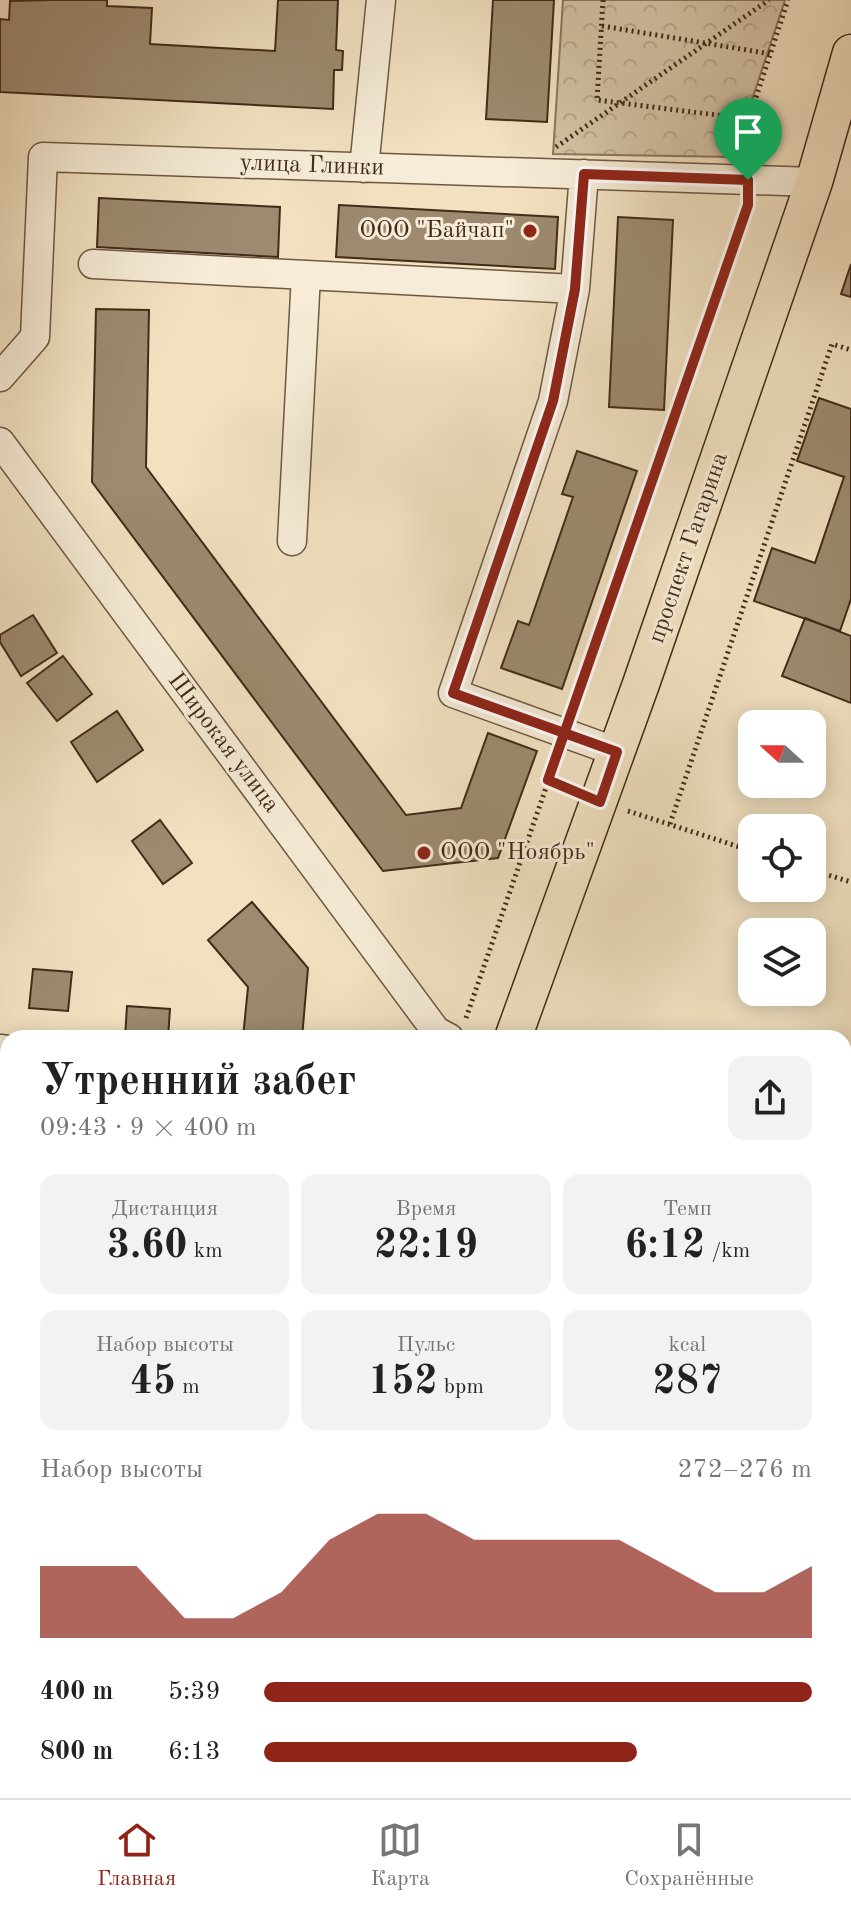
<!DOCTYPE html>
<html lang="ru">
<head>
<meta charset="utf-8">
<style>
	body { margin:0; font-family:"Old Standard TT",serif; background:#f2f2f2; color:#222; height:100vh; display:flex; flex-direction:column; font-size:30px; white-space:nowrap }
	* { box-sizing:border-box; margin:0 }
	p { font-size:26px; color:#767676 }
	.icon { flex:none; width:44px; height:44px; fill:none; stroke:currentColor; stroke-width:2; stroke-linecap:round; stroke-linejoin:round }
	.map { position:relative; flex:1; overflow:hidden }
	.sheet { position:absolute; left:0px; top:1030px; width:852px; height:768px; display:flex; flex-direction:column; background:#fff; border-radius:24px 24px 0 0; box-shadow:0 4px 20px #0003 }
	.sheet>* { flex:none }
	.needle { width:52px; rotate:291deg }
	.tools { position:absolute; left:738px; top:710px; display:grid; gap:16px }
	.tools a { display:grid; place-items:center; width:88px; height:88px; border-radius:16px; background:#fff; box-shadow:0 4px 20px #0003; font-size:40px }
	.pin { position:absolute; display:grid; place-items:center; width:68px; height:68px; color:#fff; margin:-82px -34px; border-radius:50% 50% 50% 0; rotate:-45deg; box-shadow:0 0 8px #0007 }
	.pin .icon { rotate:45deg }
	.round { display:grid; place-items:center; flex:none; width:84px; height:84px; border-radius:16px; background:#f2f2f2 }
	.summary { display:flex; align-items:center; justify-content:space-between; height:136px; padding:0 40px }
	h1 { font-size:44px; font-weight:700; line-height:60px }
	.metrics { display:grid; grid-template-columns:repeat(3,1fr); gap:12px; height:136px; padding:8px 40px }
	.metrics div { display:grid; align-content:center; border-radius:16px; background:#f2f2f2; text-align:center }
	.metrics b { font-size:40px; font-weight:700 }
	.metrics small { font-size:22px; font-weight:400 }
	.metrics p { font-size:22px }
	.chart { height:224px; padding:16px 40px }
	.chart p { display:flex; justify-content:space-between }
	.chart svg { width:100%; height:144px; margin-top:8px; fill:#8f2418; opacity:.7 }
	ul { padding:0 40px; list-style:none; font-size:26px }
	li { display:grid; grid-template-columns:128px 96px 1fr; align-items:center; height:60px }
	li i { height:20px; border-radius:10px; background:#8f2418 }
	.tab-bar { display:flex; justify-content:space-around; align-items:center; height:112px; border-top:2px solid #e0e0e0; background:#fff; font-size:22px; color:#767676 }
	.tab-bar a { display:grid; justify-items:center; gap:4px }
	.tab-bar .selected { color:#8f2418 }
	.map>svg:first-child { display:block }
	.forest { fill:url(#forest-crowns); stroke:#8a765e; stroke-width:2 }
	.building { fill:#9d8a70; stroke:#422b18; stroke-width:2 }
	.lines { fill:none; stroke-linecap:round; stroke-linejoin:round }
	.minor-casing { stroke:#6e5842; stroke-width:31 }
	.major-casing { stroke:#422b18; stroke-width:39 }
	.path { stroke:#422b18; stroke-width:5; stroke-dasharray:2 4; stroke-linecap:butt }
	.minor { stroke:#f6ecd7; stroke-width:28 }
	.major { stroke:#f1e1c1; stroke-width:36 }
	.route-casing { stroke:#fff; stroke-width:16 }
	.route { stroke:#8f2418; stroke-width:10 }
	.poi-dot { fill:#8f2418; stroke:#f6ecd7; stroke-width:3 }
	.labels { text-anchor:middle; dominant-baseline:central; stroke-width:6; stroke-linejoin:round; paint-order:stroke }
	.street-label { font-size:24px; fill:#422b18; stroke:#f6ecd7 }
	.poi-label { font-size:24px; fill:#422b18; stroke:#f6ecd7; text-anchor:end }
</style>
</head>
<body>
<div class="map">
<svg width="851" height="1798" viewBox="0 0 851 1798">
	<defs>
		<pattern id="forest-crowns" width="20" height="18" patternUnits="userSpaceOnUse" patternTransform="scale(2)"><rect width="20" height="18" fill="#d3c2a4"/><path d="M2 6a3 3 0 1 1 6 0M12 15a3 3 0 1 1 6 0" fill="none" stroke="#b6a78c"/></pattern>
	</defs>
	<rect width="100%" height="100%" fill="#f1e1c1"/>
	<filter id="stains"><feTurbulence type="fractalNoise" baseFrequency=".0025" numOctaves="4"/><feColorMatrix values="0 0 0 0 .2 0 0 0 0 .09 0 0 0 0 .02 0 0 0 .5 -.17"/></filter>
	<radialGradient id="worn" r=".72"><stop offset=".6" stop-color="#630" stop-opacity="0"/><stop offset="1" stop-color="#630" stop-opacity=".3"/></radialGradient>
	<path class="forest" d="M 563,0 L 785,0 L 733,157 L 553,154 Z"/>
	<path class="building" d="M 51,0 L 107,0 L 107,6 L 152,8 L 150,44 L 275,51 L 278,0 L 338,0 L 336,50 L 343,51 L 342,70 L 334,70 L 333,109 L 0,92 L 0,19 L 9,20 L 10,1 Z
		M 493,0 L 554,0 L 547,122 L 486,119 Z
		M 99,198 L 280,207 L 278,257 L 97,247 Z
		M 339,205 L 558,217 L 555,269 L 336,257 Z
		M 618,217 L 673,220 L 664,410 L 609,407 Z
		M 851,264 L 851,297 L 841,294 Z
		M 96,309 L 149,310 L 146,467 L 406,815 L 461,808 L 488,733 L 537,751 L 498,858 L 383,871 L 92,482 Z
		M 819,398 L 851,409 L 851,599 L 840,631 L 754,601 L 772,548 L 815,563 L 844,477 L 797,461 Z
		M 577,451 L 637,471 L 562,689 L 501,668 L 518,621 L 529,625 L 573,497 L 562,494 Z
		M 33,615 L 57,653 L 21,676 L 0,642 L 0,635 Z
		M 805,618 L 851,636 L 851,703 L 782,676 Z
		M 63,656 L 92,694 L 57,721 L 27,683 Z
		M 117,711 L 143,750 L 97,782 L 71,742 Z
		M 160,820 L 192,863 L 163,884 L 132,841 Z
		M 252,902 L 308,968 L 302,1038 L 243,1038 L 248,987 L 208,940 Z
		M 33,969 L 72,972 L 68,1011 L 29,1008 Z
		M 127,1006 L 170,1009 L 168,1038 L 125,1038 Z
		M 844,1074 L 851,1077 L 851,1098 L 844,1120 Z
		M 851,1519 L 851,1798 L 817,1798 L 785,1790 L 844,1790 L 844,1547 Z
		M 70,1790 L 122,1790 L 123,1798 L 70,1798 Z
		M 197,1790 L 248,1790 L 249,1798 L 197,1798 Z"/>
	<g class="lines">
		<defs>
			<path id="minor" d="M 364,168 L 381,0
				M 93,264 L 575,289 L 584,174
				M 575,289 L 553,401 L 453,693 L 617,752
				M 0,377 L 35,337 L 43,157 L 814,182
				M 0,442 L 436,1031 L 449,1038
				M 292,541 L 306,275
				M 0,1049 L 8,1050
				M 844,1164 L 851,1166
				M 0,1527 L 8,1526"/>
			<path id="major" d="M 513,1038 L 641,684 L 814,182 L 851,53
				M 555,1790 L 556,1798"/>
		</defs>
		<use href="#minor" class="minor-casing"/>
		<use href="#major" class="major-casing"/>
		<path class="path" d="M 603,0 L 597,100 L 749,119 L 788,0
			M 602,26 L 771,54
			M 556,147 L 769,0
			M 749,154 L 749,119
			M 573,708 L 748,204
			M 548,780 L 573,791
			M 628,811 L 752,851
			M 670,824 L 832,344 L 851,350
			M 812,870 L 851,882
			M 466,1018 L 557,756
			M 510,1790 L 511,1798
			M 612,1790 L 613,1798"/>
		<use href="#minor" class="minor"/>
		<use href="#major" class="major"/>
	</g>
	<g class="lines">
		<defs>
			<path id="route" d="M 748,180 L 748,205 C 681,396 615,588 548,780 L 600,802 L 617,752 L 453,693 L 553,401 L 575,289 L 584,174 L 748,180"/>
		</defs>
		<use href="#route" class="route-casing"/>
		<use href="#route" class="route"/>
	</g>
	<g class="poi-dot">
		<circle cx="530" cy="231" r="8"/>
		<circle cx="424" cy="853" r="8"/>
	</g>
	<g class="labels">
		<g class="street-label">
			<text transform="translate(312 166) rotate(2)">улица Глинки</text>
			<text transform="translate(689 548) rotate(-71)">проспект Гагарина</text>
			<text transform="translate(223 743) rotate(53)">Широкая улица</text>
		</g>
		<g class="poi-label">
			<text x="514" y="231">ООО "Байчап"</text>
			<text x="440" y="853" text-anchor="start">ООО "Ноябрь"</text>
		</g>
	</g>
	<rect width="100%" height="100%" filter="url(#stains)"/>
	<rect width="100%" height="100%" fill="url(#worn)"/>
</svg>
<div class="tools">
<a><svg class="needle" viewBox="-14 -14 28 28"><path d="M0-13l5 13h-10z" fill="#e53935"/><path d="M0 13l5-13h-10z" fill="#767676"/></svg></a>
<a><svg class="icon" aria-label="locate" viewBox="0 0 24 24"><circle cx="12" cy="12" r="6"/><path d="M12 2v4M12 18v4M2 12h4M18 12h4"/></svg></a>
<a><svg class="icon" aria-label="layers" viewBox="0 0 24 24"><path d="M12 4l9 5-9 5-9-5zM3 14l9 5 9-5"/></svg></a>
</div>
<div class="pin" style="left:748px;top:180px;background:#1e9e55"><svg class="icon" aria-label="arrive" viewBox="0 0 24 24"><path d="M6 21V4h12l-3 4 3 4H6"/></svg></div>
<section class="sheet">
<div class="summary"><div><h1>Утренний забег</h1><p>09:43 · 9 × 400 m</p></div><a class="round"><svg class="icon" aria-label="share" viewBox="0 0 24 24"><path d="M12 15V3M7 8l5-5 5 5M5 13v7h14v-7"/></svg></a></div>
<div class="metrics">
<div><p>Дистанция</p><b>3.60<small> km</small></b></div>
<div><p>Время</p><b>22:19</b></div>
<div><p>Темп</p><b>6:12<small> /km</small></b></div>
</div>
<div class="metrics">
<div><p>Набор высоты</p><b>45<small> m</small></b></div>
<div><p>Пульс</p><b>152<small> bpm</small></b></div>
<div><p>kcal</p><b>287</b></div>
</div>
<div class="chart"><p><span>Набор высоты</span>272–276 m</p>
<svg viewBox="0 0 160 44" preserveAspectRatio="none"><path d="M0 44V22L10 22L20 22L30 38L40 38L50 30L60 14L70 6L80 6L90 14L100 14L110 14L120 14L130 22L140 30L150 30L160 22V44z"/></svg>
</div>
<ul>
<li><b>400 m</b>5:39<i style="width:100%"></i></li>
<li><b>800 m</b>6:13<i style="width:68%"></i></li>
</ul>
</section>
</div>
<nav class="tab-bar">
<a class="selected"><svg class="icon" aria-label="home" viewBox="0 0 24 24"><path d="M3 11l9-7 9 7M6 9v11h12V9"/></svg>Главная</a>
<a><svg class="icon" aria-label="map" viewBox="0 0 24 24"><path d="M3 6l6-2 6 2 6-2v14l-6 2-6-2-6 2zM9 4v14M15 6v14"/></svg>Карта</a>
<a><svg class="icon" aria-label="saved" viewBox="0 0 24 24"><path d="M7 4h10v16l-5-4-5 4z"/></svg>Сохранённые</a>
</nav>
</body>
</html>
